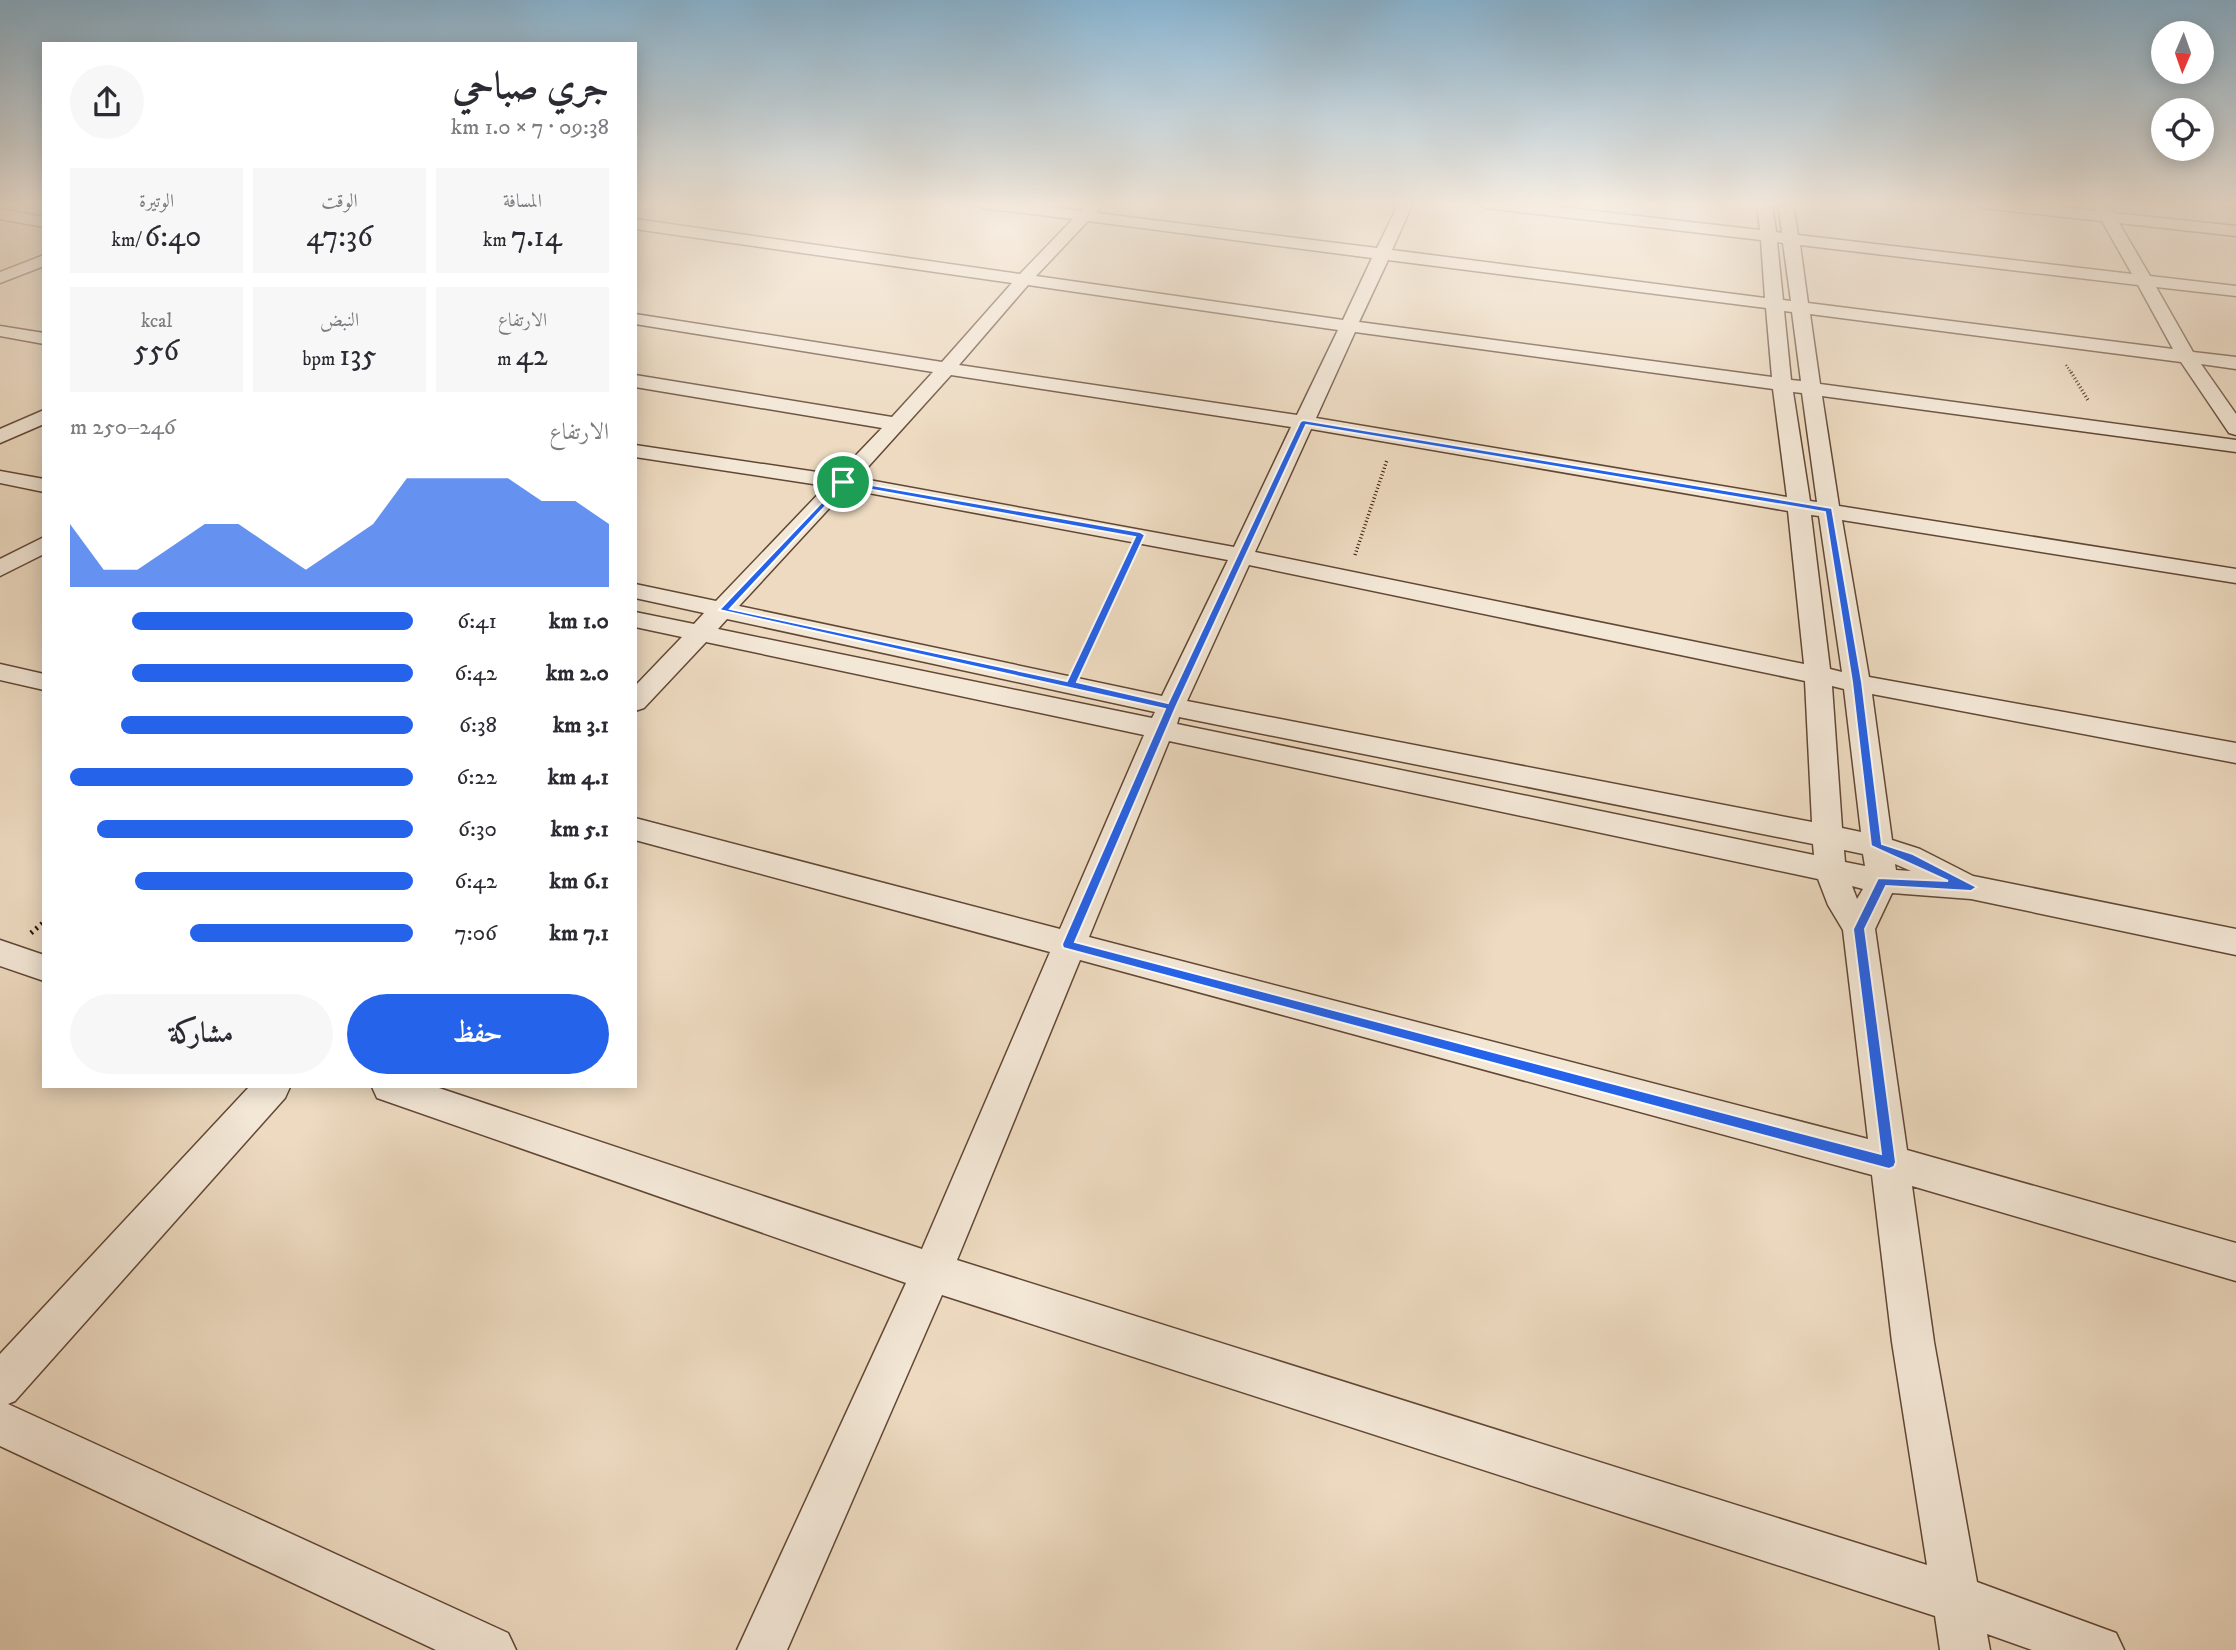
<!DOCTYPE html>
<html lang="ar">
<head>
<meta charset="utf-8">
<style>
	body { margin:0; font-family:"IM FELL DW Pica",Amiri,serif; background:#f7f7f7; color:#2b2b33; direction:rtl; height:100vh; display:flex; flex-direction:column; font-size:26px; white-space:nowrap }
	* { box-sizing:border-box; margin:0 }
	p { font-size:23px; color:#7c7c81 }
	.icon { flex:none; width:38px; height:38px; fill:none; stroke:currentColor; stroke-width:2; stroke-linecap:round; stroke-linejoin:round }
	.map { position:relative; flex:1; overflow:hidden; direction:ltr }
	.side { position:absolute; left:42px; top:42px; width:595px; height:1046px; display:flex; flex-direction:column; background:#fff; border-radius:0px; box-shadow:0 4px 18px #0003; direction:rtl }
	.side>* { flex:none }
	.needle { width:46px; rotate:182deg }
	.fabs { position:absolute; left:2151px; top:21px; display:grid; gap:14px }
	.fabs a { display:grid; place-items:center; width:63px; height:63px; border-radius:50%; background:#fff; box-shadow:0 4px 18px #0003; font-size:35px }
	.pin { position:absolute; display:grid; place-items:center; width:60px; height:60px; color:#fff; margin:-30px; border:4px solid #fff; border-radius:50%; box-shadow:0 2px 7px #0007 }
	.round { display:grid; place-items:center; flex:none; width:74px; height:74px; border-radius:37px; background:#f7f7f7 }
	.headline { display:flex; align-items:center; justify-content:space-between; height:119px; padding:0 28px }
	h1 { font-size:38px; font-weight:600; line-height:52px }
	.figures { display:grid; grid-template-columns:repeat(3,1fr); gap:10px; height:119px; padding:7px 28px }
	.figures div { display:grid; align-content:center; border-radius:0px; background:#f7f7f7; text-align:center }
	.figures b { font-size:30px; font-weight:600 }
	.figures small { font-size:19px; font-weight:400 }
	.figures p { font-size:19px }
	.chart { height:196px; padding:14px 28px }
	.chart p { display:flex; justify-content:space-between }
	.chart svg { width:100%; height:126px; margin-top:7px; fill:#2563eb; opacity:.7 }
	.primary-button { display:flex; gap:14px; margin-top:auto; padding:14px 28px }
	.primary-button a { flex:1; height:80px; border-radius:42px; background:#2563eb; color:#fff; font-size:28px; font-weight:600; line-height:80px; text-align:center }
	.primary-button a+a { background:#f7f7f7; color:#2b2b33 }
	ul { padding:0 28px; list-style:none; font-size:23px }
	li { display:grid; grid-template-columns:112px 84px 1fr; align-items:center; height:52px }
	li i { height:18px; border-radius:9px; background:#2563eb }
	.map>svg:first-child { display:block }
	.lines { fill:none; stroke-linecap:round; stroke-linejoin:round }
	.minor-casing { stroke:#624735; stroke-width:3 }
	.path-far3 { stroke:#341607; stroke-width:2.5; stroke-dasharray:1 2; stroke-linecap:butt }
	.path-far2 { stroke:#341607; stroke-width:3.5; stroke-dasharray:1 2.5; stroke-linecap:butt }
	.path-far1 { stroke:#341607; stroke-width:4.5; stroke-dasharray:2 3.5; stroke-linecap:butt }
	.path { stroke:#341607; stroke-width:5; stroke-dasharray:2 4.5; stroke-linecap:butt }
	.minor { fill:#f3e7d6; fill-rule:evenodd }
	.route { fill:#2563eb; stroke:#fff; stroke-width:2; fill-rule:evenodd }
</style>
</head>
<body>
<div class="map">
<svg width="2236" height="1650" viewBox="0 0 2236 1650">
	<rect width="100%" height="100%" fill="#eddac0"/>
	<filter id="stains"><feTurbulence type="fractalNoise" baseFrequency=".00286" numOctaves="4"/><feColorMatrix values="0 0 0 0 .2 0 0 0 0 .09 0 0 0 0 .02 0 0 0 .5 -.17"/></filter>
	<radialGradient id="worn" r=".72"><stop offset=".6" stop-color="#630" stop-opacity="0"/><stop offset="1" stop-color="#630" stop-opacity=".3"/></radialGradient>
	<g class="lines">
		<defs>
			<path id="minor" d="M 975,203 L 1017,203 L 1081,211 L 1089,203 L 1103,203 L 1096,213 L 1377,248 L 1399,203 L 1413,203 L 1392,250 L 1765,298 L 1761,240 L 1486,208 L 1478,203 L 1524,203 L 1760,230 L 1757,203 L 1772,203 L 1776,232 L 1782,233 L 1778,203 L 1793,203 L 1798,235 L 2132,274 L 2102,221 L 1982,208 L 1974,203 L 2023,203 L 2097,211 L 2093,203 L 2107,203 L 2113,213 L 2236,226 L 2236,236 L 2119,223 L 2150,276 L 2236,286 L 2236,296 L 2156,287 L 2193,352 L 2236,357 L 2236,369 L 2201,364 L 2236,414 L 2236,435 L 2229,433 L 2181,362 L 1810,314 L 1820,384 L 2236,440 L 2236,452 L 1822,396 L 1839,506 L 2236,569 L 2236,583 L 1842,520 L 1869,677 L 2236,743 L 2236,763 L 1872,694 L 1892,840 L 1920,849 L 1973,876 L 2236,929 L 2236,955 L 1971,899 L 1892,893 L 1875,929 L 1907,1150 L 2236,1243 L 2236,1281 L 1912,1186 L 1934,1342 L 1977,1582 L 2116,1633 L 2124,1650 L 2032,1650 L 1987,1634 L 1990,1650 L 1940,1650 L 1935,1616 L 942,1295 L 787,1650 L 737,1650 L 906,1283 L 377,1098 L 372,1087 L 436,1087 L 922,1249 L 1050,952 L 635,840 L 635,818 L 1060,929 L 1144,735 L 706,642 L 644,708 L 635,711 L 635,686 L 682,637 L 635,627 L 635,612 L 694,624 L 704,613 L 635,598 L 635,584 L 716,601 L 826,486 L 635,457 L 635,445 L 837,475 L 882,428 L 635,387 L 635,375 L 892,417 L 933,372 L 635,324 L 635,314 L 942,362 L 1012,283 L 635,229 L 635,219 L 1020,274 L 1073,219 L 982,208 ZM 1088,221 L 1372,258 L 1343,320 L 1036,276 ZM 1777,242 L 1783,243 L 1791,301 L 1783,300 ZM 1800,245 L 2138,285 L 2173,349 L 1808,303 ZM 1388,260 L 1766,308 L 1772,377 L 1359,322 ZM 1028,285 L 1338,330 L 1297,415 L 959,365 ZM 1784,311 L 1792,312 L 1801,381 L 1791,380 ZM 1355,332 L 1773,389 L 1787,497 L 1316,418 ZM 951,375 L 1291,427 L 1234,547 L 858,478 ZM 1793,392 L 1802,393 L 1817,502 L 1810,501 ZM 1311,429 L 1788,511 L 1804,664 L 1255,552 ZM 847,489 L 1228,560 L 1162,696 L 739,606 ZM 1811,515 L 1819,516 L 1842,672 L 1830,669 ZM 1249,565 L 1805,681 L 1812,822 L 1187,701 ZM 727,619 L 1155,712 L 1152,718 L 718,629 ZM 1832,686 L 1844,689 L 1861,832 L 1842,828 ZM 1179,717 L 1813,844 L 1814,855 L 1177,724 ZM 1169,741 L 1818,879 L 1828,905 L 1843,930 L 1868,1139 L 1089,937 ZM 1844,850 L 1863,854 L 1865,866 L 1845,862 ZM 1895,864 L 1911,871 L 1896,870 ZM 1852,886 L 1863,889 L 1857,899 ZM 1080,960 L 1872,1175 L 1892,1342 L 1927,1565 L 957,1260 Z
				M 2227,203 L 2236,203 L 2236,208 L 2230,206 Z
				M 0,209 L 44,217 L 44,227 L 0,219 Z
				M 44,255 L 44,266 L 0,283 L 0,272 Z
				M 0,326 L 44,333 L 44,344 L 0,336 Z
				M 44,410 L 44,424 L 0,443 L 0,429 Z
				M 0,471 L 44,479 L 44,492 L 0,483 Z
				M 44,537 L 44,554 L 0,576 L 0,559 Z
				M 0,664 L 44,674 L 44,690 L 0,680 Z
				M 0,940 L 44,955 L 44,981 L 0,966 Z
				M 249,1087 L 290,1087 L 285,1098 L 15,1401 L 8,1404 L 508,1633 L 516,1650 L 436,1650 L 0,1446 L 0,1354 Z"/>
		</defs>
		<use href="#minor" class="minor-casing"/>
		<path class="path-far3" d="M 2066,365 L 2072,374"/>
		<path class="path-far2" d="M 2071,372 L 2089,402
			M 1355,555 L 1387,460
			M 1115,590 L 1130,558"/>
		<path class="path-far1" d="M 1082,661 L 1116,588"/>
		<path class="path" d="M 31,933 L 44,922"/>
		<use href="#minor" class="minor"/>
	</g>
	<linearGradient id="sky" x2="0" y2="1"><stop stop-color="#89b6d4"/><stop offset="0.47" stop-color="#f7eee3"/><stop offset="1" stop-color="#f7eee3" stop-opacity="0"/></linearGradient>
	<rect width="2236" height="434" fill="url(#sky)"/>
	<path class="route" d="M 1303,420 L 1832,508 L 1862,682 L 1882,844 L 1913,854 L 1977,887 L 1971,891 L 1886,886 L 1865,929 L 1896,1162 L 1894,1167 L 1889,1169 L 1063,948 L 1062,944 L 1165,709 L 719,610 L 843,480 L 1140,532 L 1145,535 L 1077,682 L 1168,703 L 1300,422 ZM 1306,425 L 1825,512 L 1852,682 L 1871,846 L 1948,881 L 1878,878 L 1853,929 L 1881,1154 L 1075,942 L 1176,707 ZM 845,485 L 1135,537 L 1067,681 L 730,609 Z"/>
	<rect width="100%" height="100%" filter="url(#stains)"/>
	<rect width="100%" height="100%" fill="url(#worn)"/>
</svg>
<div class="fabs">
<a><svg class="needle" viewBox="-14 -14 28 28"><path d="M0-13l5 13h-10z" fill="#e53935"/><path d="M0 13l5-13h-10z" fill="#7c7c81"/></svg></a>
<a><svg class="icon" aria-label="locate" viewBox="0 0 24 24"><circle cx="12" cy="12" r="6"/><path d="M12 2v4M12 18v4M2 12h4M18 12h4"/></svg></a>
</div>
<div class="pin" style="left:843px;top:482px;background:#1e9e55"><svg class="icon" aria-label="arrive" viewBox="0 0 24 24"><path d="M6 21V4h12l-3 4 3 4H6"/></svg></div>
<section class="side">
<div class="headline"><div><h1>جري صباحي</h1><p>09:38 · 7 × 1.0 km</p></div><a class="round"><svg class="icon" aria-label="share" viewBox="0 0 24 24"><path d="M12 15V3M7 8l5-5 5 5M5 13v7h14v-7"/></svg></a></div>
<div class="figures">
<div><p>المسافة</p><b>7.14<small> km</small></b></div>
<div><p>الوقت</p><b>47:36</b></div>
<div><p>الوتيرة</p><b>6:40<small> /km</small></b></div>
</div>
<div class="figures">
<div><p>الارتفاع</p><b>42<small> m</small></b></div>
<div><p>النبض</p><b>135<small> bpm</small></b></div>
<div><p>kcal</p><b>556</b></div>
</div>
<div class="chart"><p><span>الارتفاع</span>246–250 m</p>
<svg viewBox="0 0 160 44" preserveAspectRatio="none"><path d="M0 44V22L10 38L20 38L30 30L40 22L50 22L60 30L70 38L80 30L90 22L100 6L110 6L120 6L130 6L140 14L150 14L160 22V44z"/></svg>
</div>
<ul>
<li><b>1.0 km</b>6:41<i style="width:82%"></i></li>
<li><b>2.0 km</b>6:42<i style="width:82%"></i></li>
<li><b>3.1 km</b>6:38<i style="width:85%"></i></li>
<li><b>4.1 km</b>6:22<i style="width:100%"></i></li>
<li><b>5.1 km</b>6:30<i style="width:92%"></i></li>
<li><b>6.1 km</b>6:42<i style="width:81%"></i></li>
<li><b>7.1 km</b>7:06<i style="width:65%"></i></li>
</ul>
<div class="primary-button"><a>حفظ</a><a>مشاركة</a></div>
</section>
</div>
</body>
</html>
